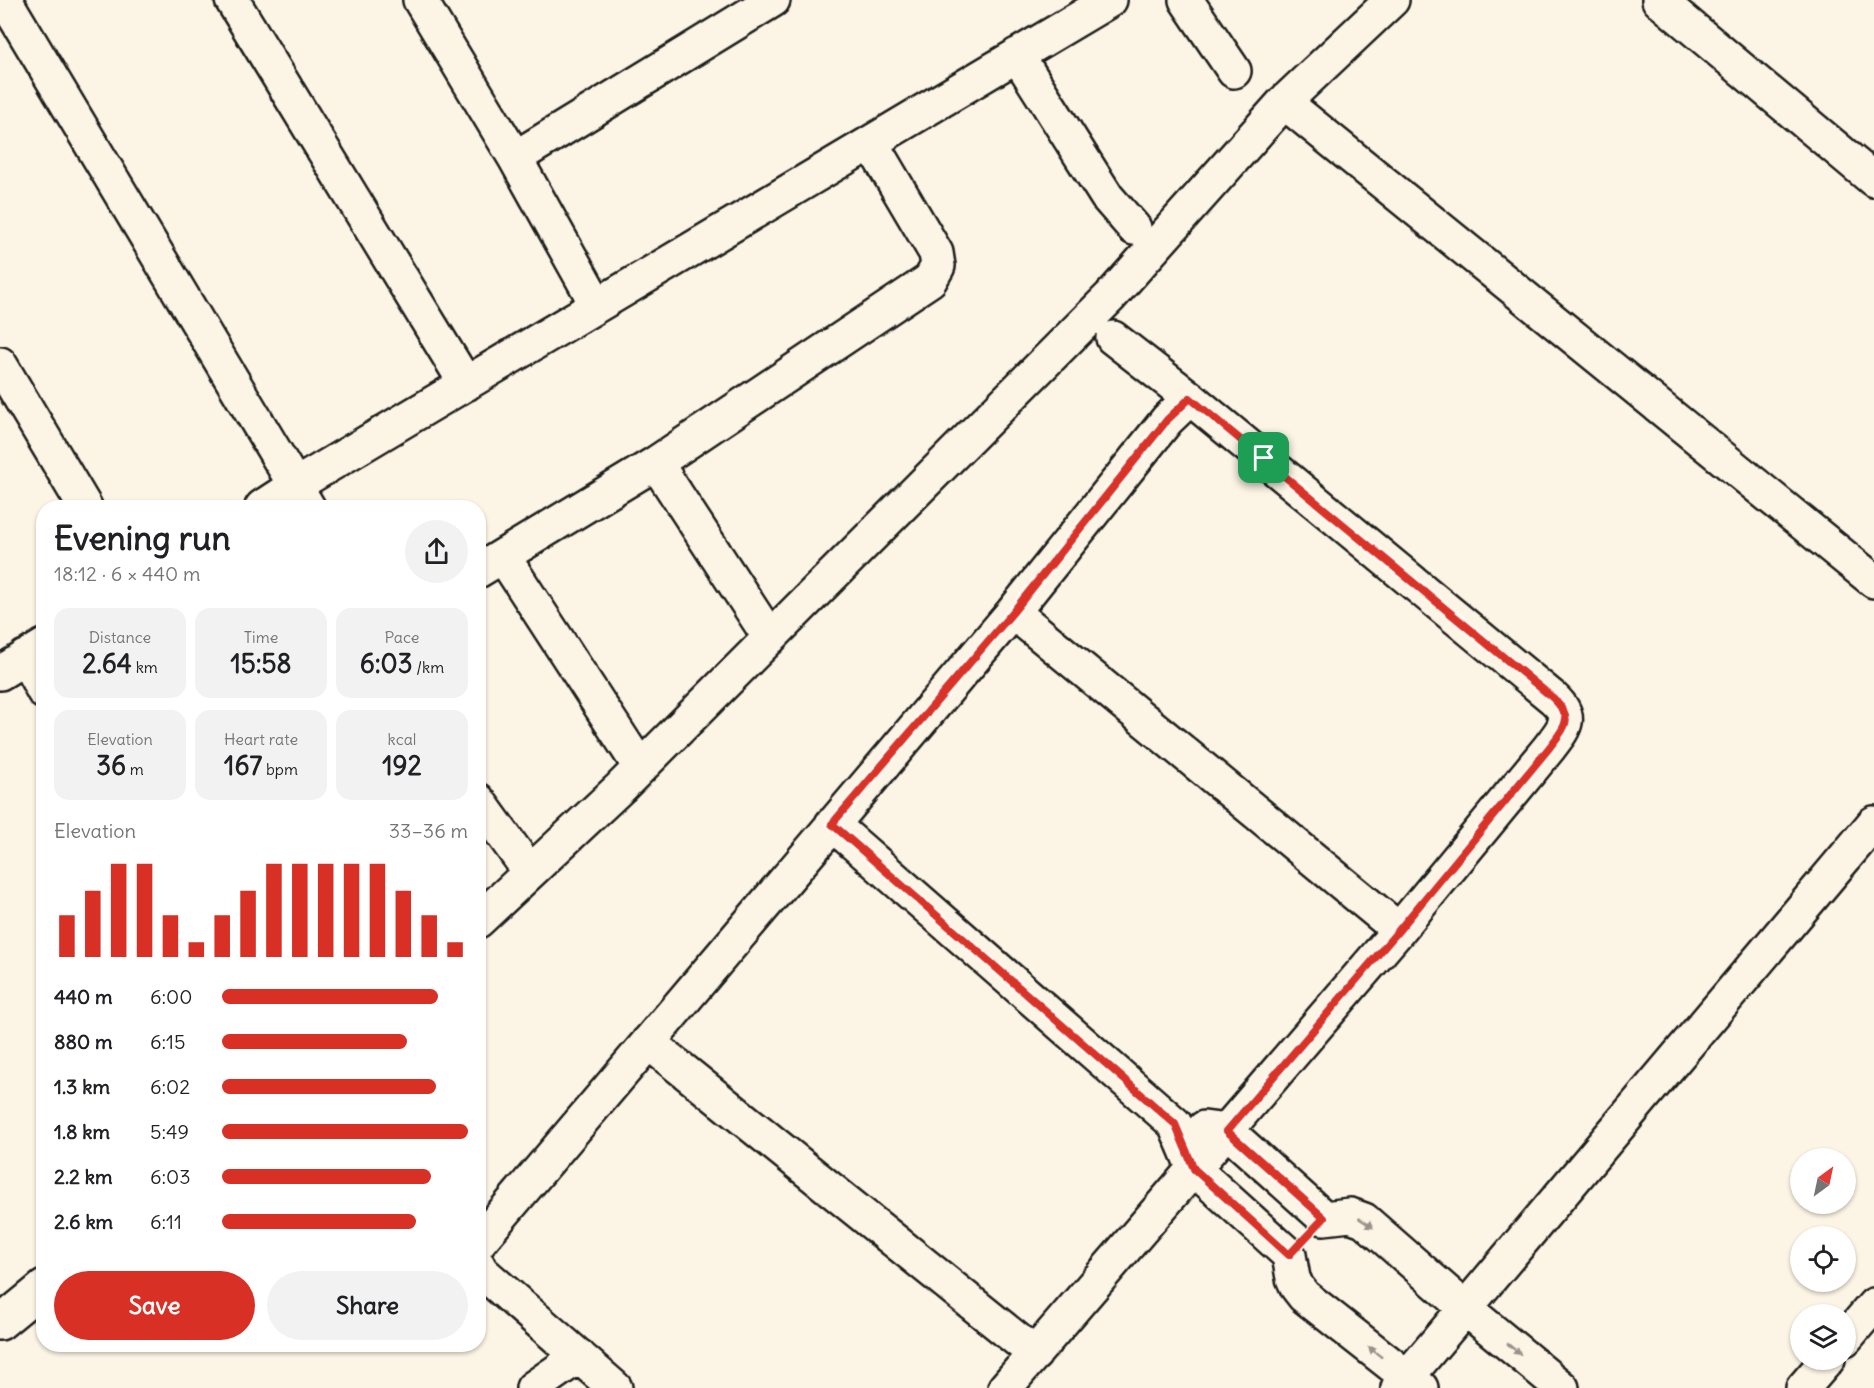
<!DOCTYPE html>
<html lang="en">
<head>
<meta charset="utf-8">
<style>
	body { margin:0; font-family:Delius,sans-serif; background:#f2f2f2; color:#202124; height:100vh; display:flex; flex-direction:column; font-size:22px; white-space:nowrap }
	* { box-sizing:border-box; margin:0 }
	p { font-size:20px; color:#757577 }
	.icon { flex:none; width:33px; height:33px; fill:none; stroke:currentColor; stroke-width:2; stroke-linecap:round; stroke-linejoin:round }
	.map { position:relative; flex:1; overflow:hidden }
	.side { position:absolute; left:36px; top:500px; width:450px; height:852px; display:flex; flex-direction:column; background:#fff; border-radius:24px; box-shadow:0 2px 4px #0004 }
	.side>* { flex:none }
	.needle { width:39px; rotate:33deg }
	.fabs { position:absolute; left:1790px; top:1148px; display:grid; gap:12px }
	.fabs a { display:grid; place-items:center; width:66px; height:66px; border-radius:50%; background:#fff; box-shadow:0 2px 4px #0004; font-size:30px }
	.pin { position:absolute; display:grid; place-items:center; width:51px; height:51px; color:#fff; margin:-26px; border-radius:12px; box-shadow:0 3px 9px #0006 }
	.round { display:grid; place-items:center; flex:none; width:63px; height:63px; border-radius:32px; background:#f2f2f2 }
	.summary { display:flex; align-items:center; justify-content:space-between; height:102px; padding:0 18px }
	h1 { font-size:33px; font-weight:800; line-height:45px }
	.metrics { display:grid; grid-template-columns:repeat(3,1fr); gap:9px; height:102px; padding:6px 18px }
	.metrics div { display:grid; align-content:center; border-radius:15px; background:#f2f2f2; text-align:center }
	.metrics b { font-size:26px; font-weight:800 }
	.metrics small { font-size:16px; font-weight:400 }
	.metrics p { font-size:16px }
	.chart { height:168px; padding:12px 18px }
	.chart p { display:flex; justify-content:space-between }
	.chart svg { width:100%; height:108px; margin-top:6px; stroke:#d93025; stroke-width:6 }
	.action { display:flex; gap:12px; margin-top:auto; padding:12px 18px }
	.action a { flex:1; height:69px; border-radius:36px; background:#d93025; color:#fff; font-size:24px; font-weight:800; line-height:69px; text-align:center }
	.action a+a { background:#f2f2f2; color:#202124 }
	ul { padding:0 18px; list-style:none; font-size:20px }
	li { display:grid; grid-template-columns:96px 72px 1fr; align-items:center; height:45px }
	li i { height:15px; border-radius:8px; background:#d93025 }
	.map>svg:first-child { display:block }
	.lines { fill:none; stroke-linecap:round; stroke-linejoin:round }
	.street-casing { stroke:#1c1c1c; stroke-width:38 }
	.street { stroke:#fcf5e5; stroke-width:33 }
	.oneway { fill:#97938b }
	.route-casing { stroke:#fff; stroke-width:12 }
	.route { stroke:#d93025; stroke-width:8 }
</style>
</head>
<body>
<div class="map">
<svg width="1874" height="1388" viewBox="0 0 1874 1388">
	<rect width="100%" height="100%" fill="#fcf5e5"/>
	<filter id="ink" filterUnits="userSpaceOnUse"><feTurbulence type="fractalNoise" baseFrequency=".0167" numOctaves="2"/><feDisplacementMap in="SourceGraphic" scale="12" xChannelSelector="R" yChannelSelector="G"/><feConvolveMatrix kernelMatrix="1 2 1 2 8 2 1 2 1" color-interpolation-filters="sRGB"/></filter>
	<g filter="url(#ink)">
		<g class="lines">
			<defs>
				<path id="street" d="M 5,0 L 308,507
					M 232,0 L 466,384
					M 420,0 L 515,158 L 597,305
					M 1186,0 L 1234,71
					M 1659,0 L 1874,180
					M 1017,55 L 1107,197 L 1134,228
					M 1284,102 L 1874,581
					M 515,158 L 773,0
					M 1113,338 L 1190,398
					M 0,364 L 85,507
					M 656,463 L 770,638
					M 262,507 L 294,486 L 1110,0
					M 503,556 L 640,767
					M 478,571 L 656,463 L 930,280 L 938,266 L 936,253 L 871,143
					M 1013,612 L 1399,930
					M 25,657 L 44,692
					M 0,673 L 44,646
					M 478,800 L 530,872
					M 832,824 L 1175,1124 L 1194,1169 L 1289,1255 L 1293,1278 L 1297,1287 L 1304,1296 L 1421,1388
					M 478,921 L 621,787 L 1110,297 L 1284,102 L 1392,0
					M 648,1042 L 1035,1354
					M 1204,1128 L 1227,1131 L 1324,1218 L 1350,1215 L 1364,1220 L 1466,1309 L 1562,1388
					M 478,1243 L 1013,612 L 1167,420 L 1190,398 L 1553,698 C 1575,718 1564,728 1549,748 L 1399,930 L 1005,1388
					M 478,1265 L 481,1271 L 615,1388
					M 0,1323 L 44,1287
					M 1845,1339 L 1874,1305
					M 533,1388 L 579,1356
					M 1398,1388 L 1874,823
					M 1803,1388 L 1828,1359"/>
			</defs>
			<use href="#street" class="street-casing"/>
			<use href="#street" class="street"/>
		</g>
		<defs><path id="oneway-solid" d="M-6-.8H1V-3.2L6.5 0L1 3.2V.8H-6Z" transform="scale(1.5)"/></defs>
		<g class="oneway">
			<use href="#oneway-solid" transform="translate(1366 1223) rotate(34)"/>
			<use href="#oneway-solid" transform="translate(1514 1349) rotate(39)"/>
			<use href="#oneway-solid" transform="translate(1375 1352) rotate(-142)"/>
		</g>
	</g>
	<g class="lines" filter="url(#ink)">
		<defs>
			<path id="route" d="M 1190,398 L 1553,698 C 1575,719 1565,727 1549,748 L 1399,930 L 1227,1131 L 1324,1218 L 1289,1255 L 1194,1169 L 1175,1124 L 832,824 L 1013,612 L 1167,420 Z"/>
		</defs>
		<use href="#route" class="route-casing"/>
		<use href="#route" class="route"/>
	</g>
</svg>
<div class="fabs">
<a><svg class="needle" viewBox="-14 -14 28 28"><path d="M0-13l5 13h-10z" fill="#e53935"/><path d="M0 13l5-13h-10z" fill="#757577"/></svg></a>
<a><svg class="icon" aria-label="locate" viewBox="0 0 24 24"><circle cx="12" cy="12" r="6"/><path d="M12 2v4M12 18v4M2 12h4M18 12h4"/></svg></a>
<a><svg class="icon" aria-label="layers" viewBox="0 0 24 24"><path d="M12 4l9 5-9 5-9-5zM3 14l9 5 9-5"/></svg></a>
</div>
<div class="pin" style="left:1264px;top:458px;background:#1e9e55"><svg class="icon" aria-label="arrive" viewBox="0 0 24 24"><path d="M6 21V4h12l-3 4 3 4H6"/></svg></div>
<section class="side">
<div class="summary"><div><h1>Evening run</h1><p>18:12 · 6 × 440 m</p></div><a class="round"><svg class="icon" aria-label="share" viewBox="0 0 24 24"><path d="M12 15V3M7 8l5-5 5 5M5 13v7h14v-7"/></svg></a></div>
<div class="metrics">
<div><p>Distance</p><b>2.64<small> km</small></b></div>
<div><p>Time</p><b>15:58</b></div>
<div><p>Pace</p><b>6:03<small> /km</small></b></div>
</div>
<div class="metrics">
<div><p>Elevation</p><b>36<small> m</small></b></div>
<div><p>Heart rate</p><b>167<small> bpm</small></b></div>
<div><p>kcal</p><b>192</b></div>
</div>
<div class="chart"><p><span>Elevation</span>33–36 m</p>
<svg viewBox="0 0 160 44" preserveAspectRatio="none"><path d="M5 44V27M15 44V17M25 44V6M35 44V6M45 44V27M55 44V38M65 44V27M75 44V17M85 44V6M95 44V6M105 44V6M115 44V6M125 44V6M135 44V17M145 44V27M155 44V38"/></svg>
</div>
<ul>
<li><b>440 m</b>6:00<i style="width:88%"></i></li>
<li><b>880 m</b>6:15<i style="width:75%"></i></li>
<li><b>1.3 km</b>6:02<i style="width:87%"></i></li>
<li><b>1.8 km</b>5:49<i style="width:100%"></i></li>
<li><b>2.2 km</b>6:03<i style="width:85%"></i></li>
<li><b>2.6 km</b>6:11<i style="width:79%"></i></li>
</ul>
<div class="action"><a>Save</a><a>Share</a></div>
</section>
</div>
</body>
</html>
